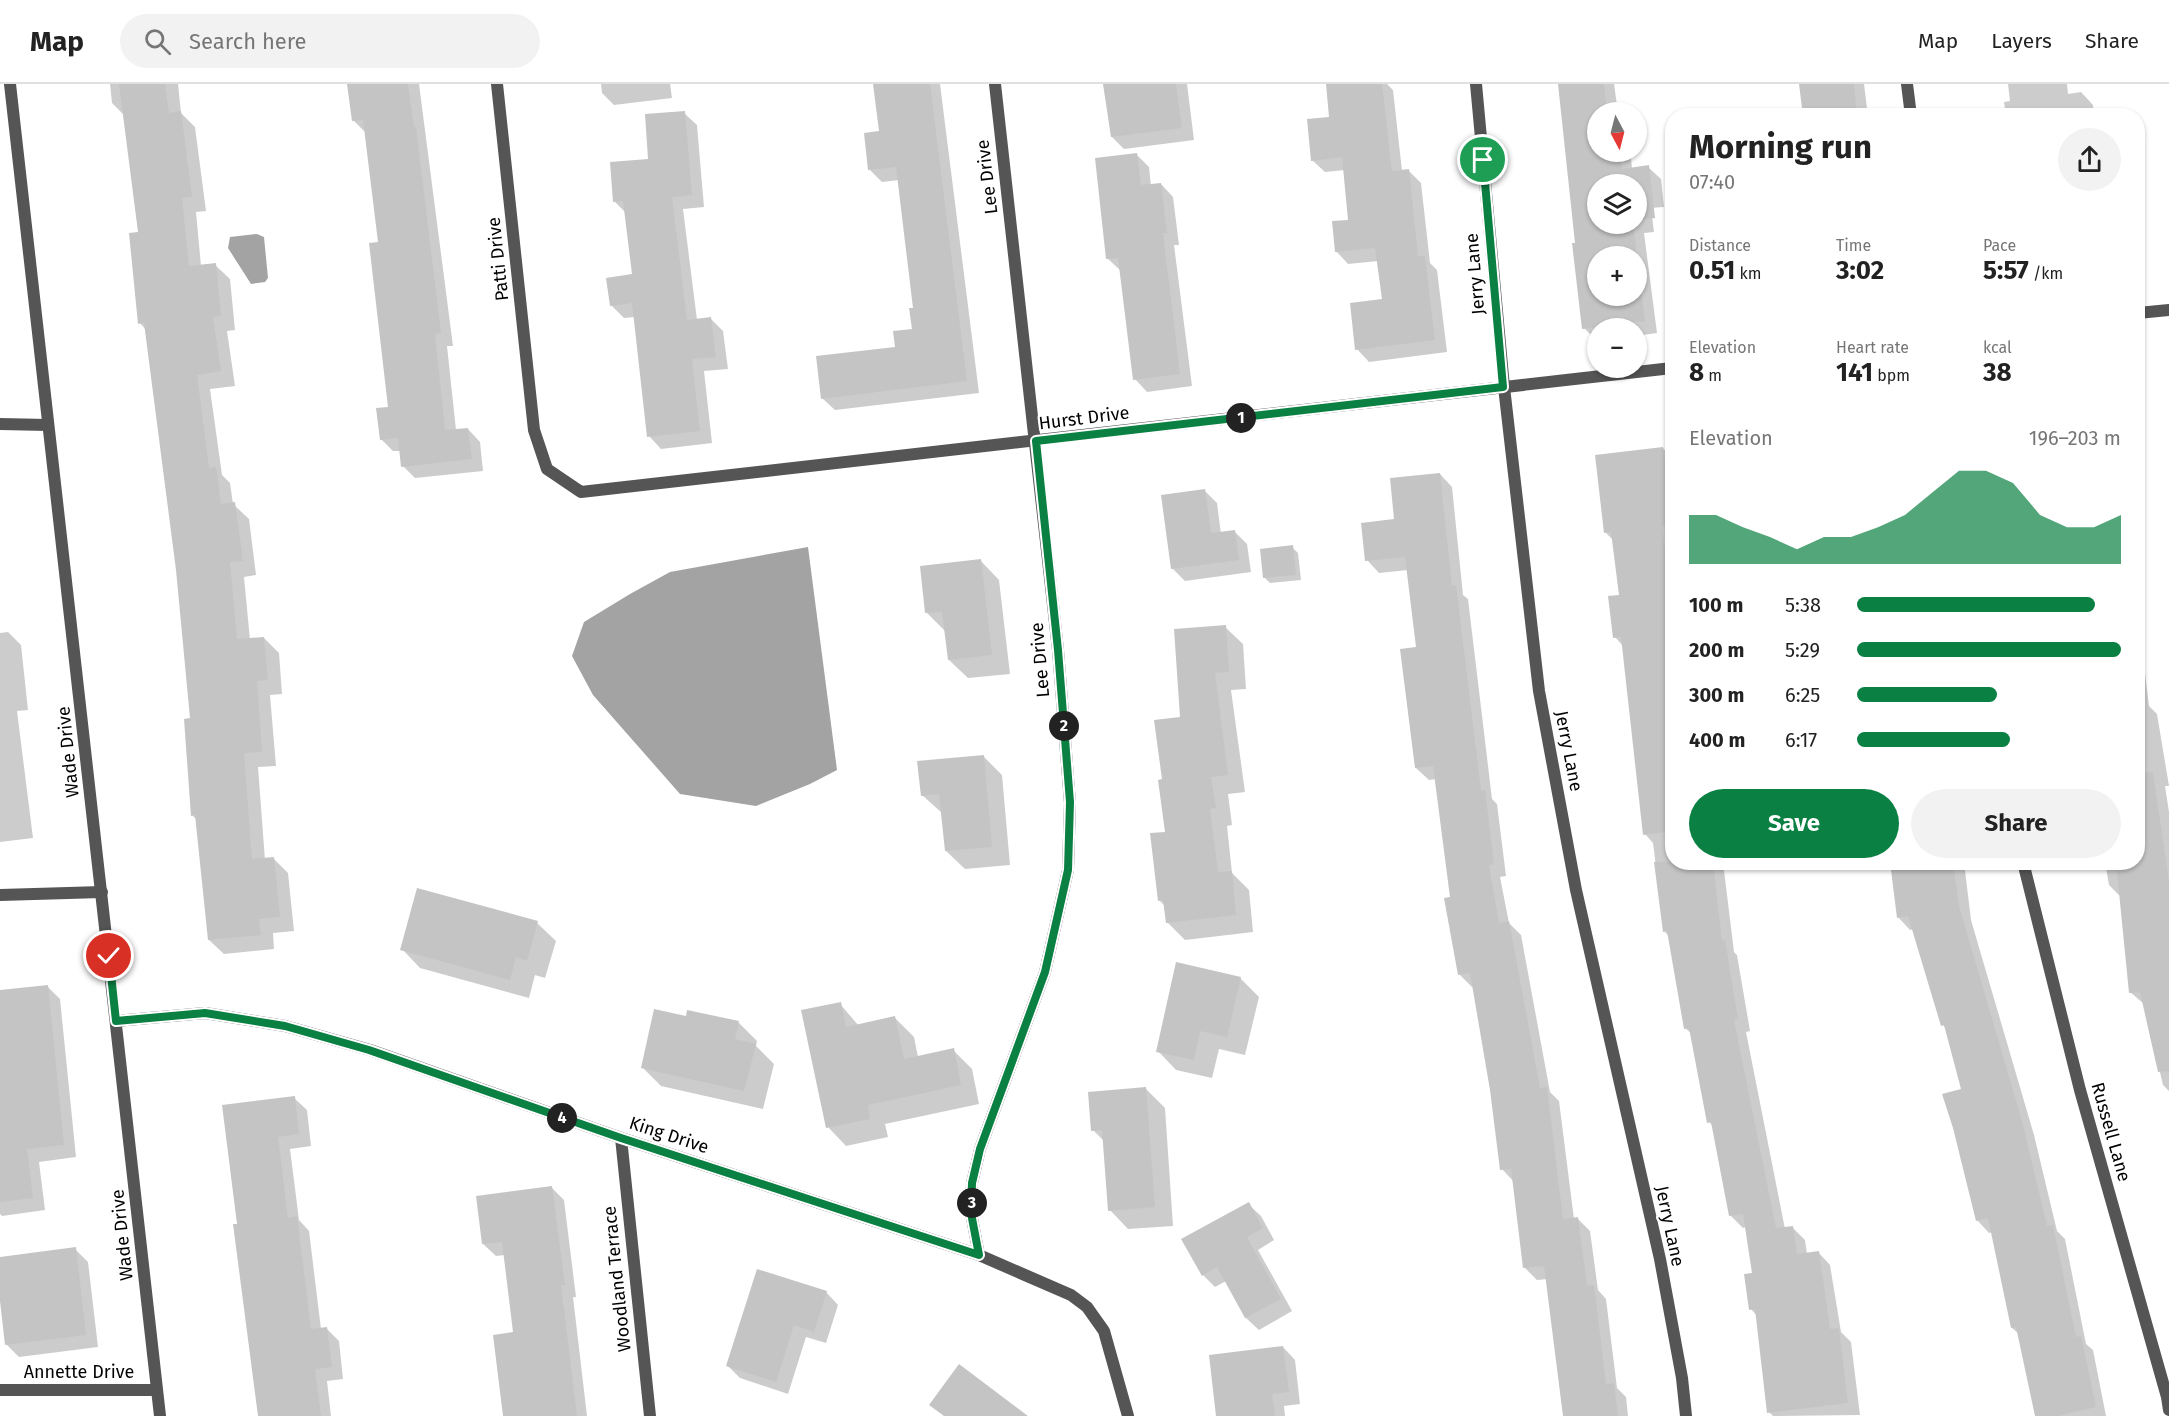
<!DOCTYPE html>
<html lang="en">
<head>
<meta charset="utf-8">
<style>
	body { margin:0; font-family:"Fira Sans",sans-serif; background:#f2f2f2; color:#222; height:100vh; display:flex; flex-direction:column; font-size:22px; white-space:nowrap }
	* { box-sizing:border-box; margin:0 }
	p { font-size:20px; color:#767676 }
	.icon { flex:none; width:33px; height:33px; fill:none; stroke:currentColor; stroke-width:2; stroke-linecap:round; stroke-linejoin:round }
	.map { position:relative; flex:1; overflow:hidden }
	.details { position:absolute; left:1665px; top:24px; width:480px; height:762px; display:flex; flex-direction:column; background:#fff; border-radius:24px; box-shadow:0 2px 4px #0004 }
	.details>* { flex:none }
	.needle { width:39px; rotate:173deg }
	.tools { position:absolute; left:1587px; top:18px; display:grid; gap:12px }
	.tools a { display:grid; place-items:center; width:60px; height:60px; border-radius:50%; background:#fff; box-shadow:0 2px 4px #0004; font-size:30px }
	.pin { position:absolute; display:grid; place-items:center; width:51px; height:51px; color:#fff; margin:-26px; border:3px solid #fff; border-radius:50%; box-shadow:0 2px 6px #0007 }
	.km { position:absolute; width:30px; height:30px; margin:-15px; border-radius:50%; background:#222; color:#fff; font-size:16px; line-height:30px; text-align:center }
	.round { display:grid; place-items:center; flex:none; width:63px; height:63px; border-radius:32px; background:#f2f2f2 }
	.overview { display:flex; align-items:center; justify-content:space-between; height:102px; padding:0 24px }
	h1 { font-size:33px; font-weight:700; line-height:45px }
	.figures { display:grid; grid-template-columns:repeat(3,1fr); gap:9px; height:102px; padding:6px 24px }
	.figures div { display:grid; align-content:center }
	.figures b { font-size:26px; font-weight:700 }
	.figures small { font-size:16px; font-weight:400 }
	.figures p { font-size:16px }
	.chart { height:168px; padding:12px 24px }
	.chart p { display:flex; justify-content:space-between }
	.chart svg { width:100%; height:108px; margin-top:6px; fill:#0b8043; opacity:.7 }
	.primary-button { display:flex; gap:12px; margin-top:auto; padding:12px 24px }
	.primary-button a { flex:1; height:69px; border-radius:36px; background:#0b8043; color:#fff; font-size:24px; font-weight:700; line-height:69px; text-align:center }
	.primary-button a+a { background:#f2f2f2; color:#222 }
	ul { padding:0 24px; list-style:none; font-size:20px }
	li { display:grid; grid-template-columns:96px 72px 1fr; align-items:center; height:45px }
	li i { height:15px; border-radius:8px; background:#0b8043 }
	header { display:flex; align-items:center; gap:36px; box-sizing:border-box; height:84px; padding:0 30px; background:#fff; border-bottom:2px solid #e0e0e0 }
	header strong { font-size:28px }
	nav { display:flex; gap:33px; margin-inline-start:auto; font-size:21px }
	.search { width:420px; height:54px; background:#f2f2f2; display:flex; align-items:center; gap:15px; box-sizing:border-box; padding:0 21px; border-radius:33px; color:#767676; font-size:22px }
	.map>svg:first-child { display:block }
	.water { fill:#a3a3a3 }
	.shadow { fill:#0003; fill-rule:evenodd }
	.building { fill:#c4c4c4; fill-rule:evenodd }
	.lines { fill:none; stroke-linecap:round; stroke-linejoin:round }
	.minor { stroke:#555; stroke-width:12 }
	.tertiary { stroke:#555; stroke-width:12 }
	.route-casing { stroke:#fff; stroke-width:12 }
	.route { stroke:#0b8043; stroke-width:8 }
	.labels { text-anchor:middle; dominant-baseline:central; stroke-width:4.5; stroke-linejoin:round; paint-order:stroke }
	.street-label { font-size:18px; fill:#000; stroke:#fff }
</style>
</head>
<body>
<header>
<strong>Map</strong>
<div class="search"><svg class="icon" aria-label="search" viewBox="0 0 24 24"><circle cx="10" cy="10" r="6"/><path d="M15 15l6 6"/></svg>Search here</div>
<nav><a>Map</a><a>Layers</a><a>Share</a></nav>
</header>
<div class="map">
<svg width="2169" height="1332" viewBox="0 0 2169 1332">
	<rect width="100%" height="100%" fill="#fff"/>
	<path class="water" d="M 257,150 L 264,153 L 268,194 L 265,198 L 251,200 L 228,164 L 230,153 Z
		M 808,463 L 837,686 L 810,700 L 756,722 L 680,710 L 593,611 L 572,572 L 584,538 L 630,510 L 670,488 Z"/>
	<path class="shadow" d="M 110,0 L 178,0 L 181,29 L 195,43 L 206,127 L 196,128 L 201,182 L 215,181 L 230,195 L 235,246 L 227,247 L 235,302 L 210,305 L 222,391 L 230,399 L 233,420 L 249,435 L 256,491 L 244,493 L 250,556 L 264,554 L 279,569 L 282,610 L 270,611 L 276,682 L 258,683 L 265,776 L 274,775 L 288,789 L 294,847 L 273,849 L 274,865 L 224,870 L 209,856 L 197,736 L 192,731 L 192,636 L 177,485 L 146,246 L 140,239 L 139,149 L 125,32 L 112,19 Z
		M 349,0 L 419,0 L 453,262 L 447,262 L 456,346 L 468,345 L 480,358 L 483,387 L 415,394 L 403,382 L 401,367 L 393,367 L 381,355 L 389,324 L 380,160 L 366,49 L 353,36 Z
		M 601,0 L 670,0 L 672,14 L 614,21 L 602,9 Z
		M 875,0 L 940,0 L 979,309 L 835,326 L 822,314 L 896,264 L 913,246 L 914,225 L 899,96 L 882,98 L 870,86 L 881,48 Z
		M 1105,0 L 1187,0 L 1194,56 L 1124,65 L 1112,53 Z
		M 1327,0 L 1387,0 L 1393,6 L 1402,87 L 1409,87 L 1421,99 L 1430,179 L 1437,186 L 1447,268 L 1369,278 L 1357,265 L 1383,216 L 1378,177 L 1348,180 L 1336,167 L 1350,137 L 1345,86 L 1325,88 L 1312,76 L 1331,34 Z
		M 1559,0 L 1614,0 L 1618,28 L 1598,28 L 1598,68 L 1624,68 L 1631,74 L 1632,85 L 1648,83 L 1661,95 L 1664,123 L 1651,124 L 1654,148 L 1644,149 L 1657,249 L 1636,252 L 1636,244 L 1598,244 L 1596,256 L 1584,244 L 1577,160 ZM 1598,100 L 1636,100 L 1636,140 L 1598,140 ZM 1598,172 L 1636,172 L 1636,212 L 1598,212 Z
		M 1800,0 L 1864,0 L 1868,32 L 1804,32 Z
		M 2008,0 L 2067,0 L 2068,10 L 2081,8 L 2093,21 L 2094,32 L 2006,32 L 2004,18 L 2010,17 Z
		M 684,29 L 697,41 L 704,123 L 683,125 L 697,236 L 711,235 L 723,247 L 728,285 L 704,287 L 712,359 L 661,365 L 649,352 L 635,233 L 624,234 L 611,221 L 634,192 L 626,129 L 615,118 L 650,76 Z
		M 1137,71 L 1149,83 L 1151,102 L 1161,100 L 1173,113 L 1179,161 L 1174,161 L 1192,302 L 1147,308 L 1135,295 L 1121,187 L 1107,174 Z
		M 2138,353 L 2143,397 L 2138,398 Z
		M 1663,364 L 1672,374 L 1672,778 L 1723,778 L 1734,868 L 1737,871 L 1750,947 L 1746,948 L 1785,1145 L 1792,1143 L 1805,1156 L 1807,1170 L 1818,1168 L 1830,1181 L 1841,1248 L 1851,1258 L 1860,1331 L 1773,1332 L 1769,1328 L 1757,1232 L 1751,1225 L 1753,1190 L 1746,1143 L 1743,1144 L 1730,1131 L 1714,1043 L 1709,1038 L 1692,950 L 1685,944 L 1670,853 L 1664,847 L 1653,759 L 1645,750 L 1623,562 L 1615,553 L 1621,512 L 1614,457 L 1606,449 Z
		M 1440,390 L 1452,403 L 1463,511 L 1468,515 L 1492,715 L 1497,720 L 1506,792 L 1500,793 L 1509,839 L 1521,851 L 1550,1008 L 1559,1017 L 1574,1135 L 1578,1135 L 1590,1147 L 1598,1206 L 1606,1215 L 1617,1304 L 1626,1313 L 1628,1332 L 1565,1332 L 1548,1195 L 1537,1196 L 1525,1184 L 1514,1098 L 1502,1085 L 1492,1006 L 1474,902 L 1472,903 L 1459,890 L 1437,695 L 1429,696 L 1416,684 L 1418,564 L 1408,486 L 1379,489 L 1367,476 L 1396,436 Z
		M 1205,407 L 1217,419 L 1221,450 L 1235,448 L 1247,460 L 1251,488 L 1185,497 L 1172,484 Z
		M 1292,463 L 1298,469 L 1301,496 L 1270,499 L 1264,493 Z
		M 981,477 L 999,496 L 1010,590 L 968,594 L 949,576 L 946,548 L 927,529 Z
		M 2138,530 L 2149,622 L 2157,630 L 2169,702 L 2165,702 L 2169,728 L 2169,1007 L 2163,1001 L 2144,920 L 2130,908 L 2121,813 L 2109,801 L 2105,778 L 2138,778 Z
		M 1225,543 L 1243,560 L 1246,605 L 1231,606 L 1245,708 L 1228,710 L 1232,741 L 1227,742 L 1232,789 L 1249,806 L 1253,848 L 1185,856 L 1167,838 L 1165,822 L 1159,816 L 1166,749 L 1164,696 L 1182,634 Z
		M 8,548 L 21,561 L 28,626 L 17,627 L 33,754 L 0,758 L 0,549 Z
		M 983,672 L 1002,691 L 1010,781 L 965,785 L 946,767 L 942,729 L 922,711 Z
		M 1891,778 L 1964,778 L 1971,836 L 2034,1051 L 2057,1147 L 2065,1155 L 2086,1260 L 2093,1266 L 2106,1332 L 2037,1332 L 2019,1250 L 2012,1244 L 1993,1148 L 1989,1149 L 1977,1136 L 1963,1006 L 1946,945 L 1943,941 L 1914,845 L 1910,846 L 1898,833 Z
		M 537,839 L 556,857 L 545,894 L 535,891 L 529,914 L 420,884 L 402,865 Z
		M 1240,894 L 1259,913 L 1245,971 L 1219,965 L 1212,994 L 1176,986 L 1158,967 Z
		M 47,902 L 60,915 L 76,1073 L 39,1078 L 45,1126 L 2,1132 L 0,1130 L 0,908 Z
		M 840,920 L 859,942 L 895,934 L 914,953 L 918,973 L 953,966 L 972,985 L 979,1020 L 885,1040 L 888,1053 L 846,1062 L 828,1043 Z
		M 687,934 L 739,939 L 757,957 L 756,962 L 774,980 L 763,1025 L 661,1002 L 642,983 Z
		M 1146,1005 L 1165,1024 L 1173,1142 L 1128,1145 L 1110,1126 L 1105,1058 L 1093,1046 Z
		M 294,1014 L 307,1026 L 311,1062 L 290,1065 L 299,1136 L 309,1147 L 321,1245 L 326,1244 L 339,1257 L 343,1295 L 327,1297 L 331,1332 L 259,1332 L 238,1141 Z
		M 552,1104 L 564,1116 L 576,1213 L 573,1213 L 587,1332 L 505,1332 L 514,1250 L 505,1171 L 496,1172 L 483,1160 Z
		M 1248,1120 L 1261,1132 L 1274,1156 L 1258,1166 L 1292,1227 L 1259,1246 L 1246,1234 L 1226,1197 L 1215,1203 L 1203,1191 Z
		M 75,1165 L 88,1178 L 98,1263 L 19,1273 L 7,1261 L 0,1205 L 0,1174 Z
		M 826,1208 L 838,1221 L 826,1259 L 806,1253 L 788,1310 L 740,1294 L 728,1282 Z
		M 1283,1263 L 1295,1276 L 1300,1320 L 1284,1322 L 1285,1332 L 1218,1332 Z"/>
	<path class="building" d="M 119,0 L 165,0 L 169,29 L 181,27 L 192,113 L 182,114 L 189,182 L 216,179 L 221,232 L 213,233 L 221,287 L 197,291 L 209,384 L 216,383 L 221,420 L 235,418 L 243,477 L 230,478 L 237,555 L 264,553 L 268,596 L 257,597 L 262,668 L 244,669 L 252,775 L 274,773 L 280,833 L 259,835 L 261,851 L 208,856 L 195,731 L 191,732 L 184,635 L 190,634 L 176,486 L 144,239 L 138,240 L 129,149 L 138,148 Z
		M 347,0 L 408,0 L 414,43 L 416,43 L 441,249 L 435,250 L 445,346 L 468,344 L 472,375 L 401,383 L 398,354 L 380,356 L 376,324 L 388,323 L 369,159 L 378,158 L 363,36 L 352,37 Z
		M 873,0 L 930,0 L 967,297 L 821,315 L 816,272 L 895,263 L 893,247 L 912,245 L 909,224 L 913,224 L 896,83 L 868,86 L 864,49 L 879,47 Z
		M 1103,0 L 1176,0 L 1182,44 L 1111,53 Z
		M 1326,0 L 1382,0 L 1392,87 L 1409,85 L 1418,172 L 1425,172 L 1435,256 L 1355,266 L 1350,219 L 1382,215 L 1375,164 L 1335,168 L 1332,137 L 1348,136 L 1342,73 L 1311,77 L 1307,35 L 1329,33 Z
		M 1558,0 L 1604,0 L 1607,28 L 1598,28 L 1598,68 L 1620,68 L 1622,85 L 1649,81 L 1655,134 L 1636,136 L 1636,100 L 1598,100 L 1598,140 L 1633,140 L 1645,237 L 1582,245 L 1572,159 L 1575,159 ZM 1598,172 L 1636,172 L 1636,212 L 1598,212 Z
		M 1799,0 L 1854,0 L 1857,32 L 1803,32 Z
		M 685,27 L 692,111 L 672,113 L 687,236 L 711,233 L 716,273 L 692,275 L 700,347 L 647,353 L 632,219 L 610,222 L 606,194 L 632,190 L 623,117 L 613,118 L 610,78 L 648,75 L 645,30 Z
		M 1137,69 L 1141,101 L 1161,99 L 1167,149 L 1163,149 L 1180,290 L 1133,296 L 1118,174 L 1106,175 L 1095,74 Z
		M 1663,363 L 1672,439 L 1672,441 L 1662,442 L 1672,530 L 1672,747 L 1643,751 L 1621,553 L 1613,554 L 1608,512 L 1619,511 L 1611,448 L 1604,449 L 1595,371 Z
		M 1440,389 L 1452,502 L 1456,501 L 1481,706 L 1485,706 L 1494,780 L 1489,781 L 1499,839 L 1509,837 L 1540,1004 L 1547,1003 L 1563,1135 L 1578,1133 L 1587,1202 L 1594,1201 L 1606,1300 L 1614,1299 L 1618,1332 L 1563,1332 L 1544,1182 L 1523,1184 L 1511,1085 L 1500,1086 L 1490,1006 L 1470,889 L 1458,891 L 1444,814 L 1450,813 L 1433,682 L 1415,684 L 1400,565 L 1416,563 L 1405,473 L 1365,477 L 1361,439 L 1394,435 L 1390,394 Z
		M 1205,405 L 1211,449 L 1235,446 L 1239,476 L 1171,485 L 1161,411 Z
		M 1293,461 L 1296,491 L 1263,494 L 1260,465 Z
		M 981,475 L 992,571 L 948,576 L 942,528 L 925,529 L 920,482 Z
		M 1226,541 L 1229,588 L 1215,589 L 1228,691 L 1211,693 L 1216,724 L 1210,725 L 1218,788 L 1232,787 L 1236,831 L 1166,839 L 1163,816 L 1158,817 L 1150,749 L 1165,748 L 1158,696 L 1162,695 L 1154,636 L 1180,633 L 1174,545 Z
		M 984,671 L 992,763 L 945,767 L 939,710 L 921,712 L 917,677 Z
		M 2153,688 L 2169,798 L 2169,987 L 2158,988 L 2140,908 L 2129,909 L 2116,778 L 2138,778 L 2138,689 Z
		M 1654,778 L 1713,778 L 1722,857 L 1725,856 L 1738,935 L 1734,936 L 1776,1144 L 1793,1142 L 1797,1170 L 1819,1167 L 1830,1245 L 1839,1244 L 1848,1319 L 1767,1329 L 1755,1225 L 1749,1226 L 1744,1190 L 1752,1189 L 1743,1130 L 1729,1132 L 1711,1038 L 1707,1039 L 1689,944 L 1684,945 L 1667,847 L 1663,848 Z
		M 1890,778 L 1953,778 L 1959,822 L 2022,1037 L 2047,1142 L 2053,1141 L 2076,1253 L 2081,1252 L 2096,1323 L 2057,1332 L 2035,1332 L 2016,1243 L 2011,1244 L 1988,1134 L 1976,1137 L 1953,1044 L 1942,1010 L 1961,1005 L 1944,941 L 1941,942 L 1908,832 L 1897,834 Z
		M 417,804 L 538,837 L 527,877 L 516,873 L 510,896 L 400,866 Z
		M 1176,878 L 1241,893 L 1227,953 L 1200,947 L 1194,976 L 1156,968 Z
		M 48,901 L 64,1061 L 27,1065 L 33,1114 L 0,1118 L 0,906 Z
		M 841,918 L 846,943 L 895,932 L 904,975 L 954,964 L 961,1001 L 868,1021 L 870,1035 L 826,1044 L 801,926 Z
		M 654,925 L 686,932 L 687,926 L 739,937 L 735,955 L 756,960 L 744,1007 L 641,984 Z
		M 1146,1003 L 1155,1123 L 1108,1127 L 1102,1046 L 1091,1047 L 1088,1008 Z
		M 295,1012 L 299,1050 L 278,1053 L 288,1134 L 297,1132 L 311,1245 L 327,1243 L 332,1283 L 315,1285 L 321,1332 L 258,1332 L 233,1140 L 237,1140 L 222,1021 Z
		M 552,1102 L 565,1201 L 561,1201 L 577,1332 L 503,1332 L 493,1251 L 513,1248 L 502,1158 L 482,1160 L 476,1112 Z
		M 1249,1118 L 1263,1144 L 1247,1153 L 1281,1215 L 1245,1234 L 1217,1183 L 1202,1192 L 1181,1155 Z
		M 76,1163 L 86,1251 L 5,1261 L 0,1217 L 0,1173 Z
		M 757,1185 L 827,1207 L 814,1248 L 794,1241 L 776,1298 L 726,1282 Z
		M 1283,1262 L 1289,1308 L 1272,1310 L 1275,1332 L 1216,1332 L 1209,1271 Z
		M 959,1280 L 1028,1332 L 944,1332 L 929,1321 Z"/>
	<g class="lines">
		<path class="minor" d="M 497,0 L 534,346 L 547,385 L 581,408 L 1672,284
			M 1476,0 L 1504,303 L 1539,607 L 1576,806 L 1660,1175 L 1682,1294 L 1686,1332
			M 1907,0 L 1911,32
			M 2138,229 L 2169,226
			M 0,340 L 48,341
			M 2023,778 L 2080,1006 L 2167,1313 L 2169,1326
			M 0,811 L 102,808
			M 116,937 L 205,929 L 285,942 L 370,966 L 621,1054 L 979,1171 L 1071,1211 L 1087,1223 L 1104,1247 L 1128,1332
			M 621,1054 L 650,1332
			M 979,1171 L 971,1129 L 972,1099 L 980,1065 L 1045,888 L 1068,786 L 1070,719 L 1058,566 L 995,0
			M 0,1306 L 157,1306"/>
		<path class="tertiary" d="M 10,0 L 160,1332"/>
	</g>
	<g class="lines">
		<defs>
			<path id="route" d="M 109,872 L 116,937 L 205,929 L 285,942 L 369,966 L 621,1054 L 979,1171 L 971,1129 L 972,1099 L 980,1065 L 1045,888 L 1068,786 L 1070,718 L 1058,566 L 1036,357 L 1503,303 L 1483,76"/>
		</defs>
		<use href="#route" class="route-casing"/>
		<use href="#route" class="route"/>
	</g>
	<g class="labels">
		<g class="street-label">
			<text transform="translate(987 93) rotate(-97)">Lee Drive</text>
			<text transform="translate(498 175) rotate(-96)">Patti Drive</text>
			<text transform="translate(1475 190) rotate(-95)">Jerry Lane</text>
			<text transform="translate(1084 334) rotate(-7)">Hurst Drive</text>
			<text transform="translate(1040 576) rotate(-95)">Lee Drive</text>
			<text transform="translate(1569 667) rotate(79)">Jerry Lane</text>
			<text transform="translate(68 668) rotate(-96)">Wade Drive</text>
			<text transform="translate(2111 1048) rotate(74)">Russell Lane</text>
			<text transform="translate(669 1051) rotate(18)">King Drive</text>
			<text transform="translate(1670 1142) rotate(78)">Jerry Lane</text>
			<text transform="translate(122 1151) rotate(-96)">Wade Drive</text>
			<text transform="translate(617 1195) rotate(-96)">Woodland Terrace</text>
			<text x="79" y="1288">Annette Drive</text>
		</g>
	</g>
</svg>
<div class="tools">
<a><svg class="needle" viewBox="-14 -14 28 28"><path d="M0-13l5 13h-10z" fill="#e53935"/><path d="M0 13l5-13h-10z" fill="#767676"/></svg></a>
<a><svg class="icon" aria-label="layers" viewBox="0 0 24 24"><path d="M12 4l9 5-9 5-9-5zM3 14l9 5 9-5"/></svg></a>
<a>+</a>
<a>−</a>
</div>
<div class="pin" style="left:1483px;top:76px;background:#1e9e55"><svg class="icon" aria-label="arrive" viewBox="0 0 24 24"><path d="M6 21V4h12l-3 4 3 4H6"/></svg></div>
<div class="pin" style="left:109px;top:872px;background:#d93025"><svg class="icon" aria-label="check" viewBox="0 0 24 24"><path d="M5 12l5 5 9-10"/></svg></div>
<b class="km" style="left:1241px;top:334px">1</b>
<b class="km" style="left:1064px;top:642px">2</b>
<b class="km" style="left:972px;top:1119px">3</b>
<b class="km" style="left:562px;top:1034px">4</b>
<section class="details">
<div class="overview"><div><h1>Morning run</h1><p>07:40</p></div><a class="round"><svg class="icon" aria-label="share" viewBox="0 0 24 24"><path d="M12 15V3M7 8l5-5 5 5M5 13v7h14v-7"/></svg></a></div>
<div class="figures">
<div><p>Distance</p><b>0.51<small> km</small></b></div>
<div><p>Time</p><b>3:02</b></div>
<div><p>Pace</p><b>5:57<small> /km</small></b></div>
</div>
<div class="figures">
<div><p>Elevation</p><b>8<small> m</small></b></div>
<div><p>Heart rate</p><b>141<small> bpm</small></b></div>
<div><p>kcal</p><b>38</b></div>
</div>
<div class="chart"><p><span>Elevation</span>196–203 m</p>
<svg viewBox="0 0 160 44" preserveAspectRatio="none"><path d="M0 44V24L10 24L20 29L30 33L40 38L50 33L60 33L70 29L80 24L90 15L100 6L110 6L120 11L130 24L140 29L150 29L160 24V44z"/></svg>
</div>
<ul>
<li><b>100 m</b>5:38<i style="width:90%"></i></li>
<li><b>200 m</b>5:29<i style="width:100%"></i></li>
<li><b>300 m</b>6:25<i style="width:53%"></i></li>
<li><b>400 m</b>6:17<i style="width:58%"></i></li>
</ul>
<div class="primary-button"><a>Save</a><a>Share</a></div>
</section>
</div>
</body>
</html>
